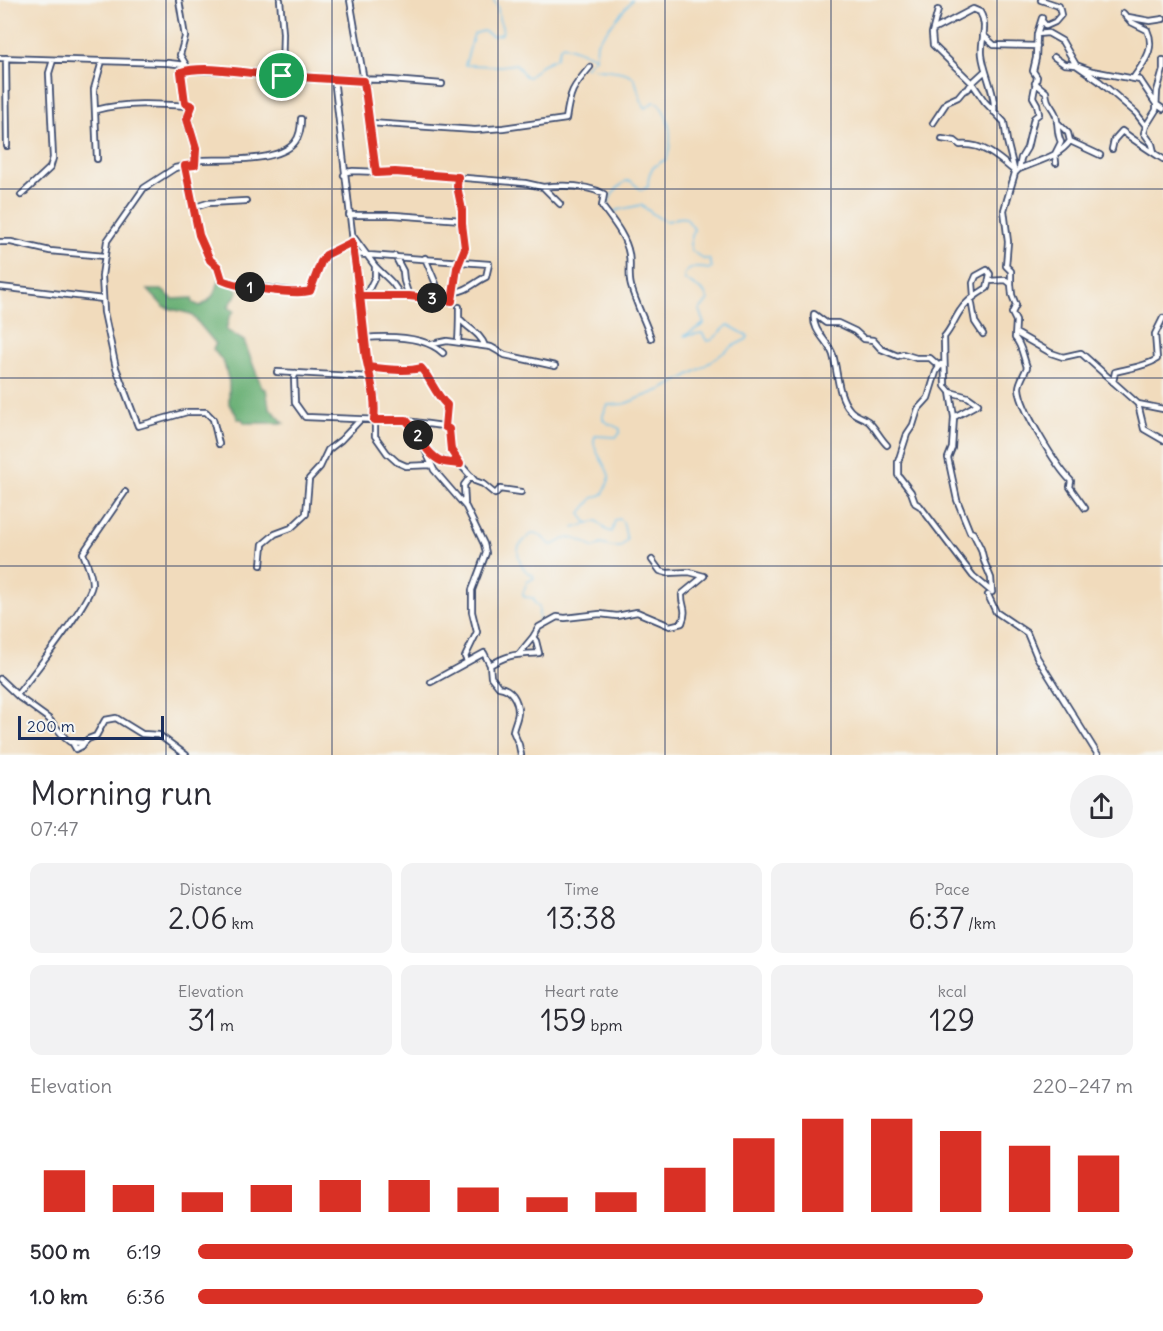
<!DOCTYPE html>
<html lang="en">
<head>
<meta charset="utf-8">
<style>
	body { margin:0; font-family:Delius,sans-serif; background:#f2f2f3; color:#2b2b33; height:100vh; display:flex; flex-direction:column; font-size:22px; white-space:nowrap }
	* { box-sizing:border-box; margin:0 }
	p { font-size:20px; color:#7c7c81 }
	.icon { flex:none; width:33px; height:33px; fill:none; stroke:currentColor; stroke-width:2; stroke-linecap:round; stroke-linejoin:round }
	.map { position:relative; height:755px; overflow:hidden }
	.side { display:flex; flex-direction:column; background:#fff; flex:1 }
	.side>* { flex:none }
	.scale { position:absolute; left:18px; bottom:15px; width:146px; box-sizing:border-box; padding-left:6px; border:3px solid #1b2f5e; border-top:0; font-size:16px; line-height:21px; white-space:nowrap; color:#1b2f5e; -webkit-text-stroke:4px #f6f6f2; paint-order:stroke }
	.pin { position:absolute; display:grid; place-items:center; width:51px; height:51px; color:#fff; margin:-26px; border:3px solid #fff; border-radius:50%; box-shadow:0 2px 6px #0007 }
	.km { position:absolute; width:30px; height:30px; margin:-15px; border-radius:50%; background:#222; color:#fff; font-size:16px; line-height:30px; text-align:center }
	.round { display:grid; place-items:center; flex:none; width:63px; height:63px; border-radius:32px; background:#f2f2f3 }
	.summary { display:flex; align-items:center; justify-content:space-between; height:102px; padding:0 30px }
	h1 { font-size:33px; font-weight:600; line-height:45px }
	.stats { display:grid; grid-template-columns:repeat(3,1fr); gap:9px; height:102px; padding:6px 30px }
	.stats div { display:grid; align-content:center; border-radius:12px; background:#f2f2f3; text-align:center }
	.stats b { font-size:30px; font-weight:600 }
	.stats small { font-size:16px; font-weight:400 }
	.stats p { font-size:16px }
	.chart { height:168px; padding:12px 30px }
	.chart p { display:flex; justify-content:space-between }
	.chart svg { width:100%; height:108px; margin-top:6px; stroke:#d93025; stroke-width:6 }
	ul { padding:0 30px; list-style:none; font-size:20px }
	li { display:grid; grid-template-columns:96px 72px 1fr; align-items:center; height:45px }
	li i { height:15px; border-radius:8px; background:#d93025 }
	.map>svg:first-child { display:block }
	.forest { fill:#6ab076; stroke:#42706a; stroke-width:1.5 }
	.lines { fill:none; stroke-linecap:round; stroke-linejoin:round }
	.stream { stroke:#6dc1ea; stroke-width:1.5 }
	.minor-casing { stroke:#3b496c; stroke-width:8 }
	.minor { stroke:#fff; stroke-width:4.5 }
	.route-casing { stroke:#fff; stroke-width:12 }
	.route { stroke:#d93025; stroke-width:8 }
	.grid { fill:none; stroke:#1b2f5e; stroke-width:1.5; stroke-opacity:0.55 }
</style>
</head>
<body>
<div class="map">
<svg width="1163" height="755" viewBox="0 0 1163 755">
	<rect width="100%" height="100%" fill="#f6f6f2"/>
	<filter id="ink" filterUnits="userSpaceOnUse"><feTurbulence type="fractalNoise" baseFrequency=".0167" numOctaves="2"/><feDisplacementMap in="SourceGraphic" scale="12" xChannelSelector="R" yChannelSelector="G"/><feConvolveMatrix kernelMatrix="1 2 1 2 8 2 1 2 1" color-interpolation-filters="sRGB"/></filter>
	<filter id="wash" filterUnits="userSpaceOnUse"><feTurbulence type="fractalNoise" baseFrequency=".008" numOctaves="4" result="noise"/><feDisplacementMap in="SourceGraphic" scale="24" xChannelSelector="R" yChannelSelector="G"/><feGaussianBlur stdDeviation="1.35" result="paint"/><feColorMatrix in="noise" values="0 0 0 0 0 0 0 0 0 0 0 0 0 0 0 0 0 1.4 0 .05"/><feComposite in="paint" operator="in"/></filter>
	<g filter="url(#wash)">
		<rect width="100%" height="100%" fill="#f1dbbc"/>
		<path class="forest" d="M 221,276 L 227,277 L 238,292 L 228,307 L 234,311 L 229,318 L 226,330 L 244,341 L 262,388 L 266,389 L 269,407 L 284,423 L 245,423 L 242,419 L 237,419 L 236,414 L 229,404 L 229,382 L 224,363 L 213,349 L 216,344 L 191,314 L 164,307 L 148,290 L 162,290 L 173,299 L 192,298 L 193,303 L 200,306 C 214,300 216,289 221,276 Z"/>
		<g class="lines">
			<path class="stream" d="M 493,0 C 499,7 498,10 499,19 C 501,25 504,27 502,34 L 493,36 L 483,31 L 474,34 L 465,65 L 500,66 L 516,64 L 525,76 L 529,77 L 541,65 L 556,58 L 560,47 L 563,45 L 596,57 L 585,67 L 588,67
				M 596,55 L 597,42 L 632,0
				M 539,619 L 539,607 L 534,602 L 534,598 L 524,597 L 523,593 L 527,582 L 534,578 L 533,575 C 522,572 516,557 519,546 C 537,526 535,532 551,545 C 558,544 559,541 565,539 C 575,536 585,543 594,548 L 601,544 L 612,547 L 621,547 L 627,540 L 623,522 L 619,519 L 615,520 L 612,532 L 606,530 L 597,521 L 574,528 L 590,523 L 586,522 L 580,514 L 593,498 L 603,494 C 605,488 610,482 609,476 C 606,462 590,450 595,436 L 616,437 L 620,433 L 620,429 C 607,421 596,424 608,405 L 624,404 L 663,389 L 700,369 L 733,346 L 747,339 L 748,336 L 728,325 L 712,340 L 707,341 L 702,333 L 684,336 L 704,324 L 699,310 L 708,301 C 706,290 694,286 685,280 L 684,275 C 690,265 700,268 709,269 L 712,267 L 709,259 L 703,259 L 692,251 L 690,244 L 694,229 L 686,218 C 675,216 673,221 667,221 C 659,221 648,209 641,205 L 618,210 L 613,213 L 608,208 C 608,197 617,187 626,181 L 631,181 L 641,190 L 648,187 C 648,170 652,166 667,159 C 673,140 671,118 658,103 L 653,102 L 646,108 C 637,100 639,79 630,75 C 623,70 602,70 592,68"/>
		</g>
	</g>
	<g filter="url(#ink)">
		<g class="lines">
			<defs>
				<path id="minor" d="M 179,0 L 185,37 L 180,55 L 186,65 L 181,72 L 185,103 L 192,106 L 187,119 L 196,149 L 195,163
					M 280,0 L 283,33 L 282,76
					M 350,0 L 364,81 L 376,173
					M 1041,0 L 1059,6 L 1061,15 L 1055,22 L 1046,26 L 1042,21
					M 938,10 L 932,33 L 933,45 L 972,83 L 985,102 L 1004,122 L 1007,141 L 1015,173 L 1004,210 L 1008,242 L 1006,266 L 1011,271 L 1011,284 L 1006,280 L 989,281
					M 1123,13 L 1131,22 L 1147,30 C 1156,49 1144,62 1134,77
					M 1128,17 L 1150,21 L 1163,19
					M 933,30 L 973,9 L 980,12 C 989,27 980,39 982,55 C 984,73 996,94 994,112
					M 1037,34 L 1048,33 L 1062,41 L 1076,65 L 1092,71 L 1140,80 L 1156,104 L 1163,109
					M 983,35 L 994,45 L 1037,46
					M 1054,57 L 1064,64 L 1076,65 L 1099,81 L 1136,113 L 1146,126 L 1144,133 L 1152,144 L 1154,152
					M 0,58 L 168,63 L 186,65
					M 6,58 L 7,146
					M 181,72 L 188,70 L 228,71 L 312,78 L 391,80 L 442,84
					M 334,78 L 366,353 L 375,396 L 375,436 L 387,453 L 397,462 L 406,466 L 432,465
					M 1035,83 L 1046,92 C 1047,104 1050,103 1055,113 C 1059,122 1056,132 1061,142 L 1055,154 L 1056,163
					M 96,110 C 125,102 158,104 189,106
					M 1057,122 L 1068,133 L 1070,141
					M 370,123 L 475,130 L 503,128 L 566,119 C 570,91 572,88 590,67
					M 933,123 L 947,102 L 958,97 L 963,91 L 968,89 L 972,83 L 985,71
					M 1146,126 L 1156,110 L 1157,91 L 1163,70 L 1163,60
					M 942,139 L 955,141 L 960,145 C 982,143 998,157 1013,170
					M 1112,149 L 1114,140 L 1122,131 C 1135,141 1149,150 1163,159
					M 97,159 L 94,89 L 102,61
					M 185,166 L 199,235 L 210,260 L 218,267 L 222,280 L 228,283 L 297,292 L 310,291 L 321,262 L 326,255 L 352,242
					M 1019,169 C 1037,161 1059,157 1070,141 L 1100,155
					M 1015,173 L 1019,169 L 1021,158 L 1027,148 L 1034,118 L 1039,114 L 1037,104 L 1033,97 L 1037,77 L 1033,71 L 1036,58 L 1037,34 L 1042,18
					M 344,175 L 346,172 L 353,171 L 405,173 L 525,183 L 543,187 L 560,204
					M 543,187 C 562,185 587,185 604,194 L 602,206 C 612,220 626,236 629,254 C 631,265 628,275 631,286 C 636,304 645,321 651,338
					M 21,195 L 50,168 L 53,158 L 49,73 L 53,60
					M 195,207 L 208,203 L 246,201
					M 349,215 L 394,215 L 462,220
					M 353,236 L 375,266 L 375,277 L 366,295
					M 0,242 L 11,242 L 50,251 L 104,256
					M 354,254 L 489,264 L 486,277 C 475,282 466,292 454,292
					M 395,256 L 403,271 L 404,281 L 409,296
					M 425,258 L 436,284 L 438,298
					M 375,266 C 385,277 395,282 400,296
					M 1011,284 L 1012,295 L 1016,305 L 1012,313 L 1016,321 L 1015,338 C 1022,345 1023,357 1027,367 C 1025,373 1019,382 1019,388 C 1020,408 1057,467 1071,481 L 1070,487 L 1085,508
					M 0,287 L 103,299
					M 360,296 L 409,296 L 452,301 L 457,268 L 465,248 L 461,224 L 462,210 L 457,186 L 458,177
					M 974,296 L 973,283 L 976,276 L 987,270 L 990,274 L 987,288 C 977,294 966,301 960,311 C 954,320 951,329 944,337 L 945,386 L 950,392 L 954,417 L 952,448 L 948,458 L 957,500 L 970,532 L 973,533 L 981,549 L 984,561 L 991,578 L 992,592
					M 971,299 L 975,322 L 983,334
					M 461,320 C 470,330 480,333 485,346
					M 1016,333 L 1051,353 L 1063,357 L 1081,353 L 1138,404 L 1163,409
					M 364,338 C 388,336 425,336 443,353
					M 458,342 C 459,330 459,319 459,307
					M 432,344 L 447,341 L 491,347 L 505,355 L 555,366
					M 941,364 L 936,372 L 928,398 L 918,409 L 913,425 L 907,434 L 898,462 L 898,475 L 911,492 L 915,503 L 920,506 L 973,576 L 992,592
					M 368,367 C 384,369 406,373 421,368 C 431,379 435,394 447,405 L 445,427
					M 277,372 L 370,377
					M 296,373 L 294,377 L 295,403 L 305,417 L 406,421 L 443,426 L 449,429 L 451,450 L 460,464
					M 1113,382 L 1115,372 C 1129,368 1145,367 1157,359 L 1155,334 L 1163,318
					M 950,392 L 968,397 L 978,404 L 954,417
					M 1138,404 L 1144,429 L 1163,440
					M 406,421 L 416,429 L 434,470 L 466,507 L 484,544 L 486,553 L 472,590 L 472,612 L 477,632 L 465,657 L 467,661
					M 219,444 L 213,419 L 206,412 L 187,412 L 138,426 L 116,368 L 104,312 L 102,276 L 107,241 L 144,188 L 175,168 L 195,164 L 200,160 C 223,159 280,163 295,142 C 300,136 301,127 301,119
					M 887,445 C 880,438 876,429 869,422 C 864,417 855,416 850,410 C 837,395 838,372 833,355 C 828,340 812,332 814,314 L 826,323 L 838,323 L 855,331 L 864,339 L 873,340 L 881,349 L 898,356 L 903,354 L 916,358 L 930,358 L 939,366 L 943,366
					M 424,446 L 439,460 L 460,464 L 475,481 L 483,484 L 495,494 L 500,489 L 521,492
					M 465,504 L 464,485 L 471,476
					M 261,565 L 263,544 L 275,534 L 291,528 L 306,514 L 309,479 L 320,467 L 328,450 L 341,440 L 360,420
					M 988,595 L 996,612 L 1027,633 L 1037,657 L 1098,755
					M 533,637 L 539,627 L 557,617 L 565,618 L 600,614 L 617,616 L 637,612 L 670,626 L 682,623 C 688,608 681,606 682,594 L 704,576 L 689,572 L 667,573 L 660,571 L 652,560
					M 519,654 L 533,637 L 536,641 L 539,653 C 516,655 511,653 490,665 L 491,677 L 499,687 C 511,688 518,700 518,712 C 518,718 514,725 513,731 L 519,745 L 521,755
					M 0,679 L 20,698 L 49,719 L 65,738 L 70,742 L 84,743 L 88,739 L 96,736 L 105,720 L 116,718 L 142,734 L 159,735 L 186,755
					M 431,682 L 484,653 L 490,665
					M 17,695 C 30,678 92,600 92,584 C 92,573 86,562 83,553 L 125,492
					M 72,742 L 76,749 L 82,746 L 84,743"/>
			</defs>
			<use href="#minor" class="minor-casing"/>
			<use href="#minor" class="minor"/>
		</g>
	</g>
	<g class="lines" filter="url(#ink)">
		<defs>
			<path id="route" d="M 282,76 C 253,75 207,64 181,72 L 185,103 L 192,106 L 187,119 L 196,149 L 195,165 L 185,166 L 199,235 L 210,260 L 218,267 L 222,280 C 237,287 295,295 310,291 L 321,262 L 326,255 L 352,242 C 359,278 360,315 365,352 C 369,376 377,396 374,420 L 406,420 C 418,432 425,454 441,461 C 446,463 454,463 460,464 L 451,450 L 449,429 L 445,427 L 447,405 C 435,394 431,379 421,368 C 406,372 384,369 368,367 L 360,296 L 409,296 L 452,301 L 457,268 L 465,248 L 462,224 L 462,210 L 457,186 L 458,177 L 395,172 L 376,173 L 364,81 L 282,76"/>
		</defs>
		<use href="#route" class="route-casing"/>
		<use href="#route" class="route"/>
	</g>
	<path class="grid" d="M 166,0 L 166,755M 332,0 L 332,755M 498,0 L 498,755M 665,0 L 665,755M 831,0 L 831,755M 997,0 L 997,755M 0,189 L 1163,189M 0,378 L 1163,378M 0,566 L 1163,566"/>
</svg>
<div class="scale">200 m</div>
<div class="pin" style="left:282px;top:76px;background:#1e9e55"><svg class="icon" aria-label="arrive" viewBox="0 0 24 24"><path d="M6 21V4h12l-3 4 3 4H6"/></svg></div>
<b class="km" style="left:250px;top:287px">1</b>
<b class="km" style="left:418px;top:435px">2</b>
<b class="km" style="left:432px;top:298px">3</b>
</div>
<section class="side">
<div class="summary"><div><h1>Morning run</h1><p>07:47</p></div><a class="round"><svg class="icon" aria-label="share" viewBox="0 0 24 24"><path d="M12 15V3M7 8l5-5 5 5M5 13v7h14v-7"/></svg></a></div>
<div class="stats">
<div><p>Distance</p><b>2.06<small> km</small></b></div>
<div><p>Time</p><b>13:38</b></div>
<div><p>Pace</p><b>6:37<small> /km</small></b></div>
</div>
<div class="stats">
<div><p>Elevation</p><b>31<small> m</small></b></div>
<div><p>Heart rate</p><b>159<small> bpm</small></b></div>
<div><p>kcal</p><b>129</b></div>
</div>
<div class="chart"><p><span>Elevation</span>220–247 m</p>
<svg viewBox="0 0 160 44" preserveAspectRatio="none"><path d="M5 44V27M15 44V33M25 44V36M35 44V33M45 44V31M55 44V31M65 44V34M75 44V38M85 44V36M95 44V26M105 44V14M115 44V6M125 44V6M135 44V11M145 44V17M155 44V21"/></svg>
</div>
<ul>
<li><b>500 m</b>6:19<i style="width:100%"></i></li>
<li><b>1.0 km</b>6:36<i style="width:84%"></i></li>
</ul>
</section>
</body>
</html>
